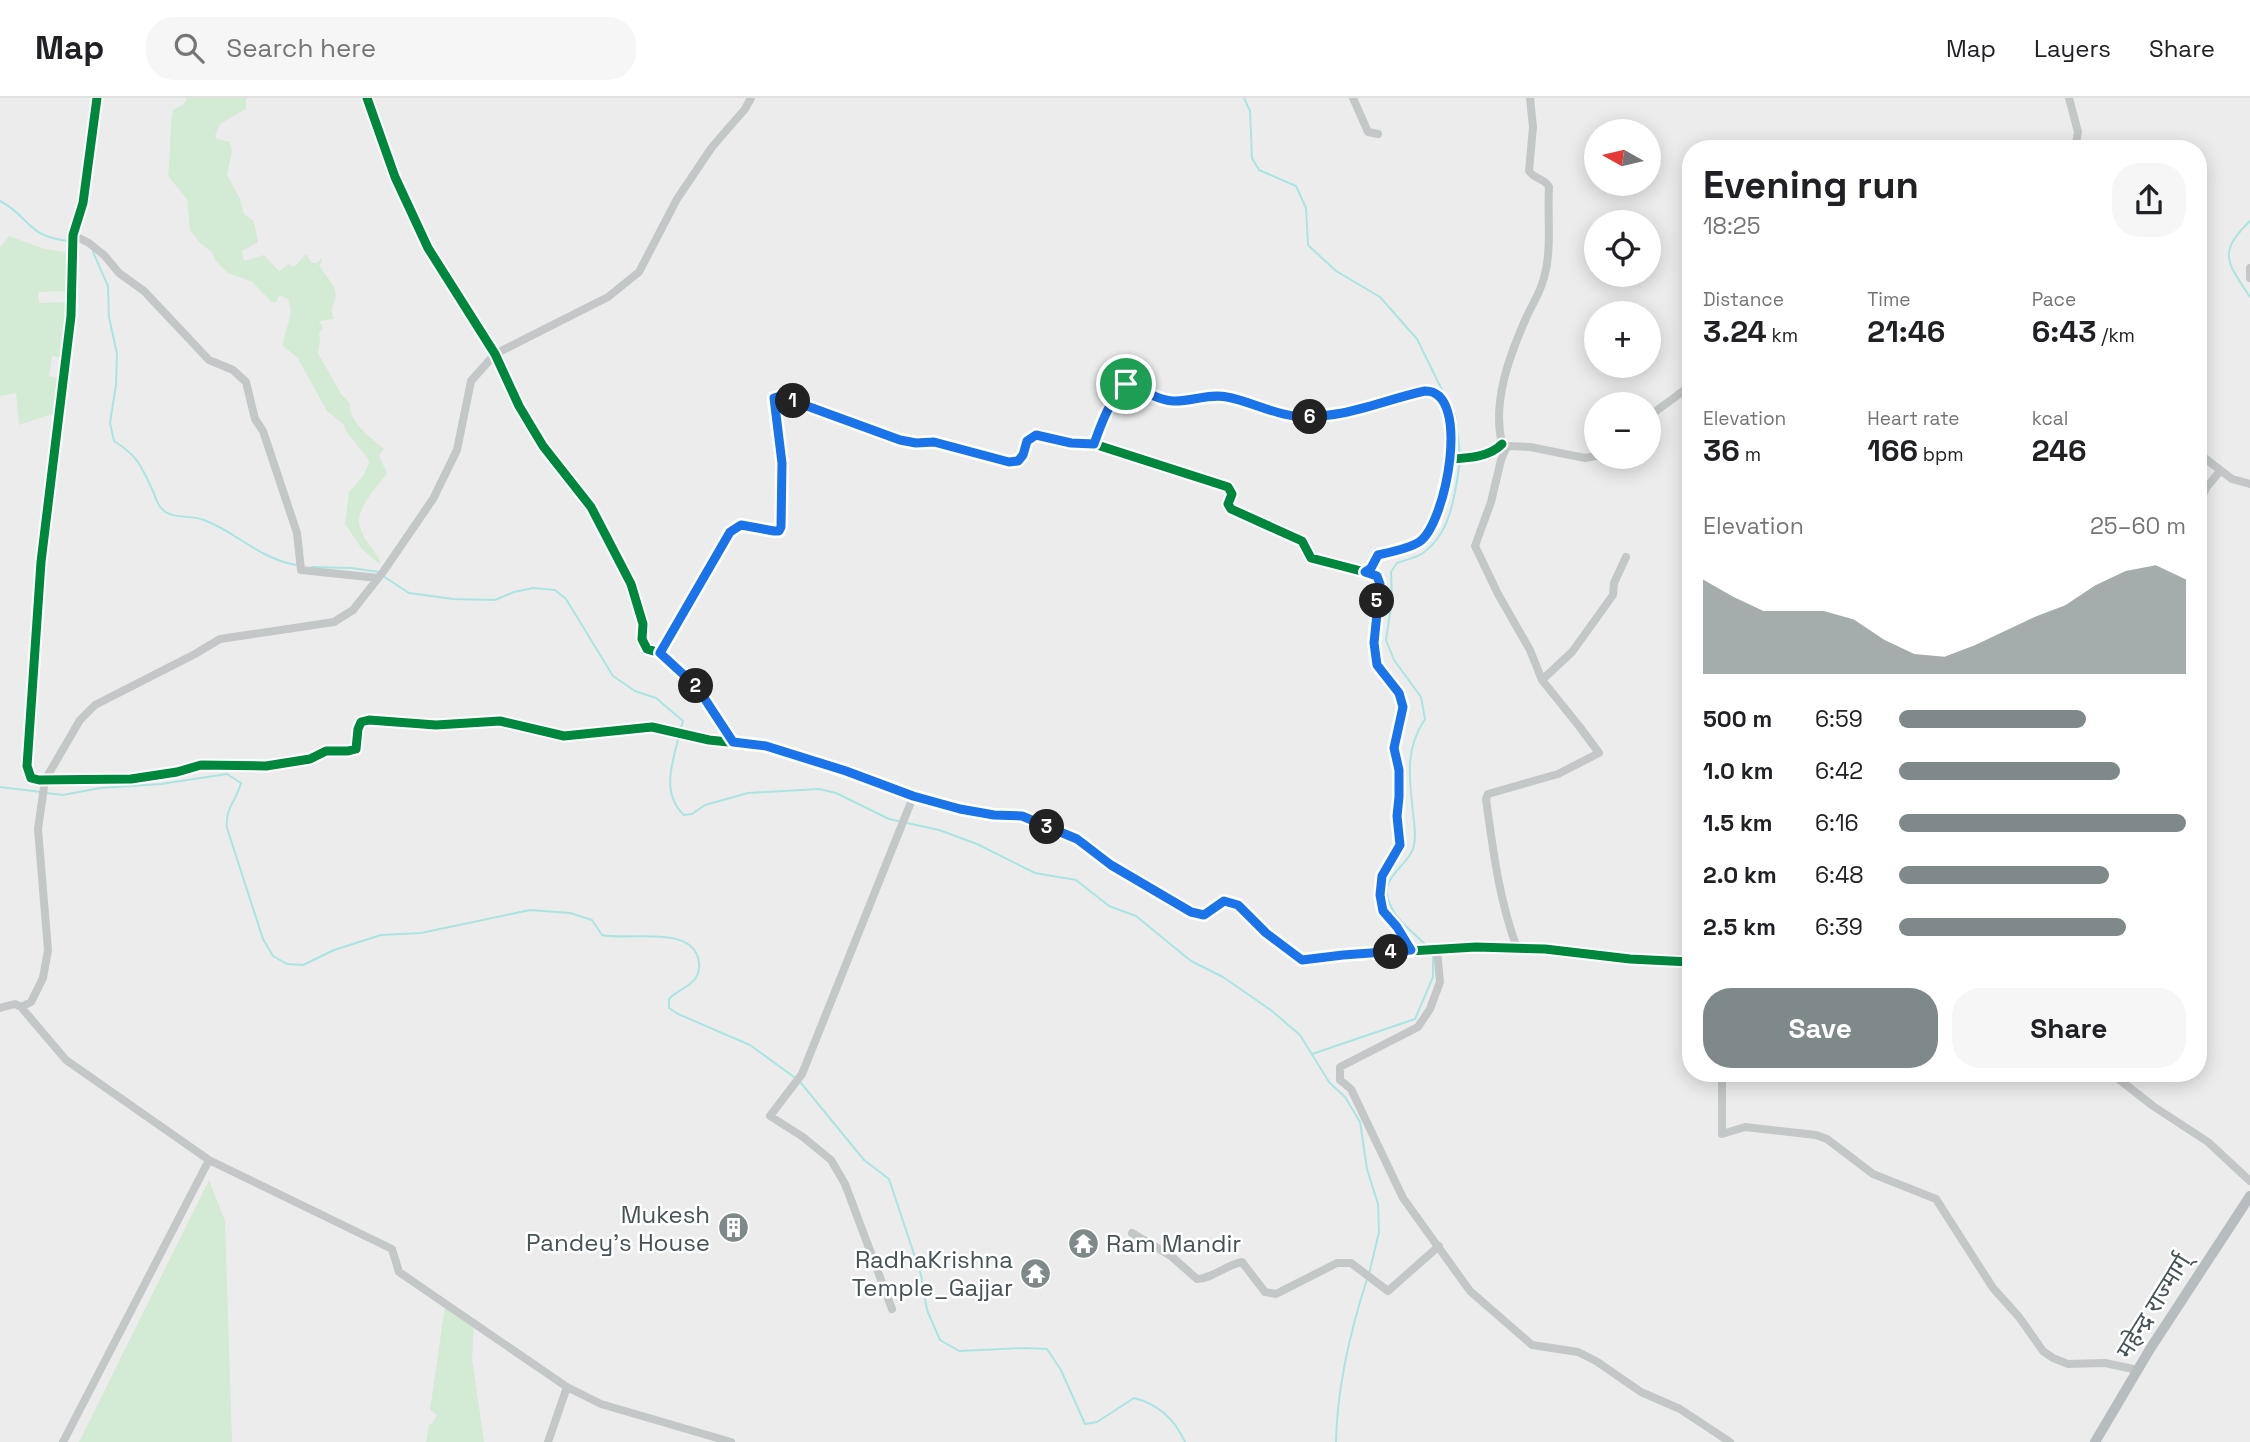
<!DOCTYPE html>
<html lang="en">
<head>
<meta charset="utf-8">
<style>
	body { margin:0; font-family:"Space Grotesk","Noto Sans Devanagari",sans-serif; background:#f6f6f6; color:#202124; height:100vh; display:flex; flex-direction:column; font-size:26px; white-space:nowrap }
	* { box-sizing:border-box; margin:0 }
	p { font-size:23px; color:#757577 }
	.icon { flex:none; width:38px; height:38px; fill:none; stroke:currentColor; stroke-width:2; stroke-linecap:round; stroke-linejoin:round }
	.map { position:relative; flex:1; overflow:hidden }
	.panel { position:absolute; left:1682px; top:42px; width:525px; height:942px; display:flex; flex-direction:column; background:#fff; border-radius:28px; box-shadow:0 4px 18px #0003 }
	.panel>* { flex:none }
	.needle { width:46px; rotate:278deg }
	.buttons { position:absolute; left:1584px; top:21px; display:grid; gap:14px }
	.buttons a { display:grid; place-items:center; width:77px; height:77px; border-radius:50%; background:#fff; box-shadow:0 4px 18px #0003; font-size:35px }
	.pin { position:absolute; display:grid; place-items:center; width:60px; height:60px; color:#fff; margin:-30px; border:4px solid #fff; border-radius:50%; box-shadow:0 2px 7px #0007 }
	.km { position:absolute; width:35px; height:35px; margin:-18px; border-radius:50%; background:#222; color:#fff; font-size:19px; line-height:35px; text-align:center }
	.round { display:grid; place-items:center; flex:none; width:74px; height:74px; border-radius:28px; background:#f6f6f6 }
	.summary { display:flex; align-items:center; justify-content:space-between; height:119px; padding:0 21px }
	h1 { font-size:38px; font-weight:800; line-height:52px }
	.metrics { display:grid; grid-template-columns:repeat(3,1fr); gap:10px; height:119px; padding:7px 21px }
	.metrics div { display:grid; align-content:center }
	.metrics b { font-size:30px; font-weight:800 }
	.metrics small { font-size:19px; font-weight:400 }
	.metrics p { font-size:19px }
	.chart { height:196px; padding:14px 21px }
	.chart p { display:flex; justify-content:space-between }
	.chart svg { width:100%; height:126px; margin-top:7px; fill:#80898a; opacity:.7 }
	.cta { display:flex; gap:14px; margin-top:auto; padding:14px 21px }
	.cta a { flex:1; height:80px; border-radius:28px; background:#80898a; color:#fff; font-size:28px; font-weight:800; line-height:80px; text-align:center }
	.cta a+a { background:#f6f6f6; color:#202124 }
	ul { padding:0 21px; list-style:none; font-size:23px }
	li { display:grid; grid-template-columns:112px 84px 1fr; align-items:center; height:52px }
	li i { height:18px; border-radius:9px; background:#80898a }
	header { display:flex; align-items:center; gap:42px; box-sizing:border-box; height:98px; padding:0 35px; background:#fff; border-bottom:2px solid #e0e0e0 }
	header strong { font-size:33px }
	nav { display:flex; gap:38px; margin-inline-start:auto; font-size:24px }
	.search { width:490px; height:63px; background:#f6f6f6; display:flex; align-items:center; gap:18px; box-sizing:border-box; padding:0 24px; border-radius:28px; color:#757577; font-size:26px }
	.map>svg:first-child { display:block }
	.green { fill:#d3ead5 }
	.lines { fill:none; stroke-linecap:round; stroke-linejoin:round }
	.stream { stroke:#aae4e1; stroke-width:2 }
	.minor { stroke:#c4c7c7; stroke-width:8 }
	.highway { stroke:#b7bcbe; stroke-width:10 }
	.cycleway-casing { stroke:#fff; stroke-width:13 }
	.cycleway { stroke:#00873e; stroke-width:9 }
	.route-casing { stroke:#fff; stroke-width:14 }
	.route { stroke:#1a73e8; stroke-width:9 }
	.labels { text-anchor:middle; dominant-baseline:central; stroke-width:5; stroke-linejoin:round; paint-order:stroke }
	.poi-label { font-size:24px; fill:#465356; stroke:#fff; text-anchor:end }
	.street-label { font-size:24px; fill:#465356; stroke:#fff }
</style>
</head>
<body>
<header>
<strong>Map</strong>
<div class="search"><svg class="icon" aria-label="search" viewBox="0 0 24 24"><circle cx="10" cy="10" r="6"/><path d="M15 15l6 6"/></svg>Search here</div>
<nav><a>Map</a><a>Layers</a><a>Share</a></nav>
</header>
<div class="map">
<svg width="2250" height="1344" viewBox="0 0 2250 1344">
	<rect width="100%" height="100%" fill="#edecec"/>
	<path class="green" d="M 187,0 L 246,0 L 246,11 L 220,26 L 215,38 L 217,41 L 230,44 L 232,53 L 227,77 L 240,101 L 244,116 L 254,123 L 258,144 L 242,153 L 244,163 L 264,157 L 279,173 L 289,166 L 294,169 L 306,156 L 312,165 L 317,165 L 322,160 L 322,164 L 319,167 C 323,175 333,184 335,192 C 338,203 328,209 334,221 L 319,223 L 323,230 L 319,235 L 320,242 L 318,255 L 341,296 L 350,305 C 347,323 371,340 384,351 L 379,358 L 387,375 C 378,388 354,412 360,429 C 363,440 374,452 380,463 L 379,466 L 362,451 L 345,426 L 349,394 L 363,378 L 369,365 L 368,361 L 346,333 L 344,327 L 327,313 L 297,259 L 283,248 C 284,229 295,221 288,201 L 280,197 L 276,204 L 272,204 L 252,184 L 228,175 L 215,162 L 212,154 L 201,146 L 190,132 L 187,101 L 168,78 C 171,55 169,34 173,12 L 184,6 Z
		M 9,138 L 45,151 L 70,155 L 70,193 L 38,194 L 39,205 L 68,204 L 62,260 L 52,258 L 49,278 L 60,281 L 55,315 L 19,327 L 16,295 L 0,298 L 0,149 Z
		M 209,1082 L 225,1123 L 232,1344 L 79,1344 Z
		M 445,1208 L 474,1227 L 472,1260 L 484,1344 L 426,1344 L 429,1326 L 432,1326 L 437,1317 L 430,1312 Z"/>
	<g class="lines">
		<path class="stream" d="M 1244,0 L 1250,13 L 1252,60 L 1259,72 L 1296,88 L 1306,110 L 1308,147 L 1336,173 L 1380,199 L 1417,241 L 1446,300
			M 0,103 C 31,119 27,140 70,143
			M 2250,123 C 2217,155 2227,164 2250,199
			M 93,154 L 108,188 L 109,219 L 117,256 L 116,287 L 110,325 L 114,343 C 138,358 141,368 153,393 C 155,399 158,408 163,412 C 172,421 192,417 204,422 C 238,435 258,460 296,467
			M 1450,308 L 1455,316 L 1460,357
			M 312,469 L 351,470 L 379,474
			M 383,478 L 409,495 L 453,501 L 495,502 L 514,494 L 533,490 L 555,492 L 566,501 L 613,578 L 635,593 L 656,600 L 683,623 L 680,633
			M 679,638 C 672,665 661,696 684,717 L 692,716 L 705,707 L 748,695 L 819,691 L 836,695 L 889,721 L 898,723
			M 0,689 L 41,694
			M 46,695 L 63,697 L 100,690 L 161,686 L 227,676 L 241,685 C 236,704 225,709 227,730 L 263,841 L 273,858 L 287,866 L 303,867 L 334,852 L 381,837 L 421,835 L 530,812 L 570,815 L 592,822 L 602,837 C 628,843 689,827 698,860 C 700,867 699,875 695,881 C 689,889 676,893 669,901 L 669,910 L 678,916 L 750,947 L 794,979
			M 907,725 L 939,732 L 977,746 L 1035,775 L 1076,782 L 1109,808 L 1136,818 L 1191,863 L 1223,879 L 1272,913 L 1300,937 L 1329,984 L 1345,999 L 1360,1024 L 1367,1071 L 1378,1106 L 1379,1134 L 1369,1176
			M 1428,850 C 1414,833 1395,824 1388,801 C 1381,779 1407,768 1413,751 C 1417,739 1414,726 1413,714 C 1409,678 1405,651 1425,621 L 1421,599 L 1394,562 L 1386,542 L 1392,502 L 1391,474 L 1397,465 C 1405,462 1416,460 1423,455 C 1452,434 1455,395 1460,363
			M 1312,956 L 1415,921 L 1433,879 L 1433,857 L 1431,854
			M 801,985 L 864,1062 L 889,1081 L 921,1177 L 927,1212 L 940,1242 L 959,1253 L 1025,1250 L 1047,1251 L 1061,1272 L 1085,1326 L 1097,1324 L 1134,1300 C 1158,1306 1175,1322 1185,1344
			M 1336,1344 C 1337,1288 1350,1234 1367,1181"/>
		<path class="minor" d="M 97,0 L 83,105 L 73,137 L 71,218 L 41,464 L 27,668 L 31,680 L 39,682 L 131,681 L 177,674 L 201,667 L 266,668 L 310,661 L 326,653 L 348,653 L 356,651 L 358,631 L 361,624 L 369,622 L 436,627 L 500,623 L 564,638 L 652,629 L 709,642 L 766,648 L 895,690 L 913,699 L 960,711 L 994,717 L 1022,718 L 1077,741 L 1111,767 L 1191,814 L 1204,817 L 1224,803 L 1238,807 L 1266,835 L 1302,862 L 1343,857 L 1476,849 L 1545,851 L 1630,861 L 1690,864
			M 367,0 L 395,79 L 428,150 L 495,256 L 519,308 L 543,348 L 591,409 L 631,486 L 643,526 L 642,541 L 647,551 L 660,555 L 730,434 L 741,427 L 774,434 L 779,433 L 781,429 L 782,365 L 774,307 L 774,300 L 780,298 L 900,342 L 916,345 L 934,344 L 1009,364 L 1018,363 L 1023,357 L 1027,343 L 1036,337 L 1071,345 L 1094,346 L 1228,389 L 1232,396 L 1228,406 L 1231,411 L 1302,443 L 1311,460 L 1365,474 L 1371,470 L 1378,458 L 1420,444 L 1435,425 L 1451,361 C 1468,360 1490,359 1502,346
			M 1353,0 L 1368,34 L 1378,36
			M 1530,0 L 1533,29 L 1529,73 C 1534,81 1546,81 1549,89 C 1547,122 1553,155 1542,186 C 1538,198 1531,209 1526,220 C 1509,259 1492,304 1502,346 L 1507,348 L 1530,349 L 1585,360 L 1596,358
			M 2069,0 L 2078,34 L 2075,51
			M 73,137 L 89,145 L 104,157 L 119,175 L 144,193 L 209,262 L 233,272 L 246,284 L 255,321 L 263,333 L 297,435 L 301,472 L 378,480
			M 2250,170 L 2250,180
			M 1648,319 L 1690,288
			M 1094,346 C 1101,326 1112,297 1129,284 L 1159,300 L 1174,303 L 1206,298 L 1227,299 L 1291,317 L 1319,319 L 1346,316 L 1405,298 L 1434,293 C 1455,306 1450,339 1451,361
			M 1507,348 L 1501,362 L 1491,404 L 1475,448 L 1498,496 L 1530,552 L 1542,582 L 1579,628 L 1599,655 L 1558,676 L 1488,696 L 1486,701 C 1493,752 1499,802 1517,850
			M 2198,355 L 2232,381 L 2250,386
			M 2198,409 L 2206,390 L 2220,373
			M 1365,474 L 1377,478 L 1380,487 L 1374,545 L 1377,567 L 1399,595 L 1403,609 L 1394,650 L 1399,672 L 1400,699 L 1397,718 L 1400,747 L 1382,778 L 1380,797 L 1383,813 L 1397,829 L 1411,852
			M 660,555 L 697,589 L 733,644
			M 1542,582 L 1572,554 L 1613,497 L 1614,485 L 1626,459
			M 1437,852 L 1440,884 L 1430,911 L 1418,929 L 1340,969 L 1340,982 L 1351,991 L 1403,1100 L 1470,1193 L 1532,1247 L 1578,1254 L 1596,1263 L 1641,1294 L 1680,1311 L 1730,1344
			M 21,909 L 31,904 L 43,880 L 48,852 L 38,731 L 45,682 L 80,622 L 95,607 L 195,556 L 220,541 L 334,524 L 353,512 L 383,474 L 433,401 L 457,352 L 471,283 L 495,256 L 608,199 L 639,174 L 677,101 L 712,49 L 745,11 L 751,0
			M 0,910 L 15,906 L 21,909 L 66,962 L 209,1062 L 392,1151 L 399,1174 L 567,1289 L 601,1306 L 731,1344
			M 1722,975 L 1722,1036 L 1745,1029 L 1816,1037 L 1827,1041 L 1873,1076 L 1936,1101 L 1993,1190 L 2019,1219 L 2043,1253 L 2053,1260 L 2068,1266 L 2105,1265 L 2138,1272
			M 2111,975 L 2153,1008 L 2208,1044 L 2250,1083
			M 1132,1135 L 1171,1158 L 1197,1181 C 1211,1181 1226,1167 1242,1164 L 1265,1194 L 1276,1196 L 1337,1165 L 1351,1165 L 1388,1193 L 1439,1148
			M 892,1211 L 845,1086 L 831,1062 L 803,1039 L 770,1018 L 802,976 L 913,699
			M 63,1344 L 209,1062
			M 548,1344 L 567,1289"/>
		<path class="highway" d="M 2095,1344 L 2150,1251 L 2250,1098"/>
		<defs>
			<path id="cycleway" d="M 97,0 L 83,105 L 73,137 L 71,218 L 41,464 L 27,668 L 31,680 L 39,682 L 131,681 L 177,674 L 201,667 L 266,668 L 310,661 L 326,653 L 348,653 L 356,651 L 358,631 L 361,624 L 369,622 L 436,627 L 500,623 L 564,638 L 652,629 L 709,642 L 766,648 L 895,690 L 913,699 L 960,711 L 994,717 L 1022,718 L 1077,741 L 1111,767 L 1191,814 L 1204,817 L 1224,803 L 1238,807 L 1266,835 L 1302,862 L 1343,857 L 1476,849 L 1545,851 L 1630,861 L 1690,864
				M 367,0 L 395,79 L 428,150 L 495,256 L 519,308 L 543,348 L 591,409 L 631,486 L 643,526 L 642,541 L 647,551 L 660,555 L 730,434 L 741,427 L 774,434 L 779,433 L 781,429 L 782,365 L 774,307 L 774,300 L 780,298 L 900,342 L 916,345 L 934,344 L 1009,364 L 1018,363 L 1023,357 L 1027,343 L 1036,337 L 1071,345 L 1094,346 L 1228,389 L 1232,396 L 1228,406 L 1231,411 L 1302,443 L 1311,460 L 1365,474 L 1371,470 L 1378,458 L 1420,444 L 1435,425 L 1451,361 C 1468,360 1490,359 1502,346"/>
		</defs>
		<use href="#cycleway" class="cycleway-casing"/>
		<use href="#cycleway" class="cycleway"/>
	</g>
	<g class="lines">
		<defs>
			<path id="route" d="M 1129,284 C 1143,292 1157,302 1173,303 C 1191,304 1209,295 1227,299 C 1249,303 1271,315 1294,318 C 1343,322 1379,303 1425,293 C 1472,292 1446,427 1419,444 C 1408,451 1391,454 1378,457 L 1371,470 L 1365,474 L 1377,478 L 1380,486 L 1374,545 L 1377,567 L 1399,595 L 1403,609 L 1394,650 L 1399,672 L 1399,699 L 1397,718 L 1400,747 L 1382,778 L 1380,797 L 1383,813 L 1397,829 L 1411,852 L 1343,857 L 1302,862 L 1266,835 L 1238,807 L 1224,803 L 1204,817 L 1191,814 L 1111,767 L 1077,741 L 1022,718 L 994,717 L 960,711 L 913,698 L 846,673 L 766,648 L 733,644 L 697,589 L 660,555 L 730,434 L 741,427 L 774,433 L 779,433 L 781,429 L 782,365 L 774,300 L 780,298 L 785,300 L 900,342 L 916,345 L 934,344 L 1009,364 L 1018,363 L 1023,357 L 1027,343 L 1036,337 L 1071,345 L 1094,346 C 1101,326 1112,296 1129,284 Z"/>
		</defs>
		<use href="#route" class="route-casing"/>
		<use href="#route" class="route"/>
	</g>
	<defs>
		<symbol id="building-disc" viewBox="-11 -11 22 22"><circle r="9.5" fill="#80898a" stroke="#fff"/><path d="M-4-6H4V6H1V3H-1V6H-4ZM-2.5-4.3h1.7v1.8h-1.7ZM.8-4.3h1.7v1.8H.8ZM-2.5-1h1.7V.8h-1.7ZM.8-1h1.7V.8H.8Z" fill="#fff"/></symbol>
		<symbol id="temple-disc" viewBox="-11 -11 22 22"><circle r="9.5" fill="#80898a" stroke="#fff"/><path d="M0-6L5-2H3V0L6.5 2.5H4V6H1.5V3h-3V6H-4V2.5H-6.5L-3 0V-2H-5Z" fill="#fff"/></symbol>
	</defs>
	<g fill-rule="evenodd">
		<use href="#building-disc" x="716" y="1112" width="35" height="35"/>
		<use href="#temple-disc" x="1066" y="1128" width="35" height="35"/>
		<use href="#temple-disc" x="1018" y="1158" width="35" height="35"/>
	</g>
	<g class="labels">
		<g class="poi-label">
			<text x="710" y="1116">Mukesh<tspan x="710" dy="28">Pandey's House</tspan></text>
			<text x="1106" y="1145" text-anchor="start">Ram Mandir</text>
			<text x="1013" y="1161">RadhaKrishna<tspan x="1013" dy="28">Temple_Gajjar</tspan></text>
		</g>
		<g class="street-label">
			<text transform="translate(2153 1208) rotate(-58)">महेन्द्र राज्मार्ग्</text>
		</g>
	</g>
</svg>
<div class="buttons">
<a><svg class="needle" viewBox="-14 -14 28 28"><path d="M0-13l5 13h-10z" fill="#e53935"/><path d="M0 13l5-13h-10z" fill="#757577"/></svg></a>
<a><svg class="icon" aria-label="locate" viewBox="0 0 24 24"><circle cx="12" cy="12" r="6"/><path d="M12 2v4M12 18v4M2 12h4M18 12h4"/></svg></a>
<a>+</a>
<a>−</a>
</div>
<div class="pin" style="left:1126px;top:286px;background:#1e9e55"><svg class="icon" aria-label="arrive" viewBox="0 0 24 24"><path d="M6 21V4h12l-3 4 3 4H6"/></svg></div>
<b class="km" style="left:793px;top:303px">1</b>
<b class="km" style="left:696px;top:588px">2</b>
<b class="km" style="left:1047px;top:729px">3</b>
<b class="km" style="left:1391px;top:854px">4</b>
<b class="km" style="left:1377px;top:503px">5</b>
<b class="km" style="left:1310px;top:319px">6</b>
<section class="panel">
<div class="summary"><div><h1>Evening run</h1><p>18:25</p></div><a class="round"><svg class="icon" aria-label="share" viewBox="0 0 24 24"><path d="M12 15V3M7 8l5-5 5 5M5 13v7h14v-7"/></svg></a></div>
<div class="metrics">
<div><p>Distance</p><b>3.24<small> km</small></b></div>
<div><p>Time</p><b>21:46</b></div>
<div><p>Pace</p><b>6:43<small> /km</small></b></div>
</div>
<div class="metrics">
<div><p>Elevation</p><b>36<small> m</small></b></div>
<div><p>Heart rate</p><b>166<small> bpm</small></b></div>
<div><p>kcal</p><b>246</b></div>
</div>
<div class="chart"><p><span>Elevation</span>25–60 m</p>
<svg viewBox="0 0 160 44" preserveAspectRatio="none"><path d="M0 44V11L10 17L20 22L30 22L40 22L50 25L60 32L70 37L80 38L90 34L100 29L110 24L120 20L130 13L140 8L150 6L160 11V44z"/></svg>
</div>
<ul>
<li><b>500 m</b>6:59<i style="width:65%"></i></li>
<li><b>1.0 km</b>6:42<i style="width:77%"></i></li>
<li><b>1.5 km</b>6:16<i style="width:100%"></i></li>
<li><b>2.0 km</b>6:48<i style="width:73%"></i></li>
<li><b>2.5 km</b>6:39<i style="width:79%"></i></li>
</ul>
<div class="cta"><a>Save</a><a>Share</a></div>
</section>
</div>
</body>
</html>
